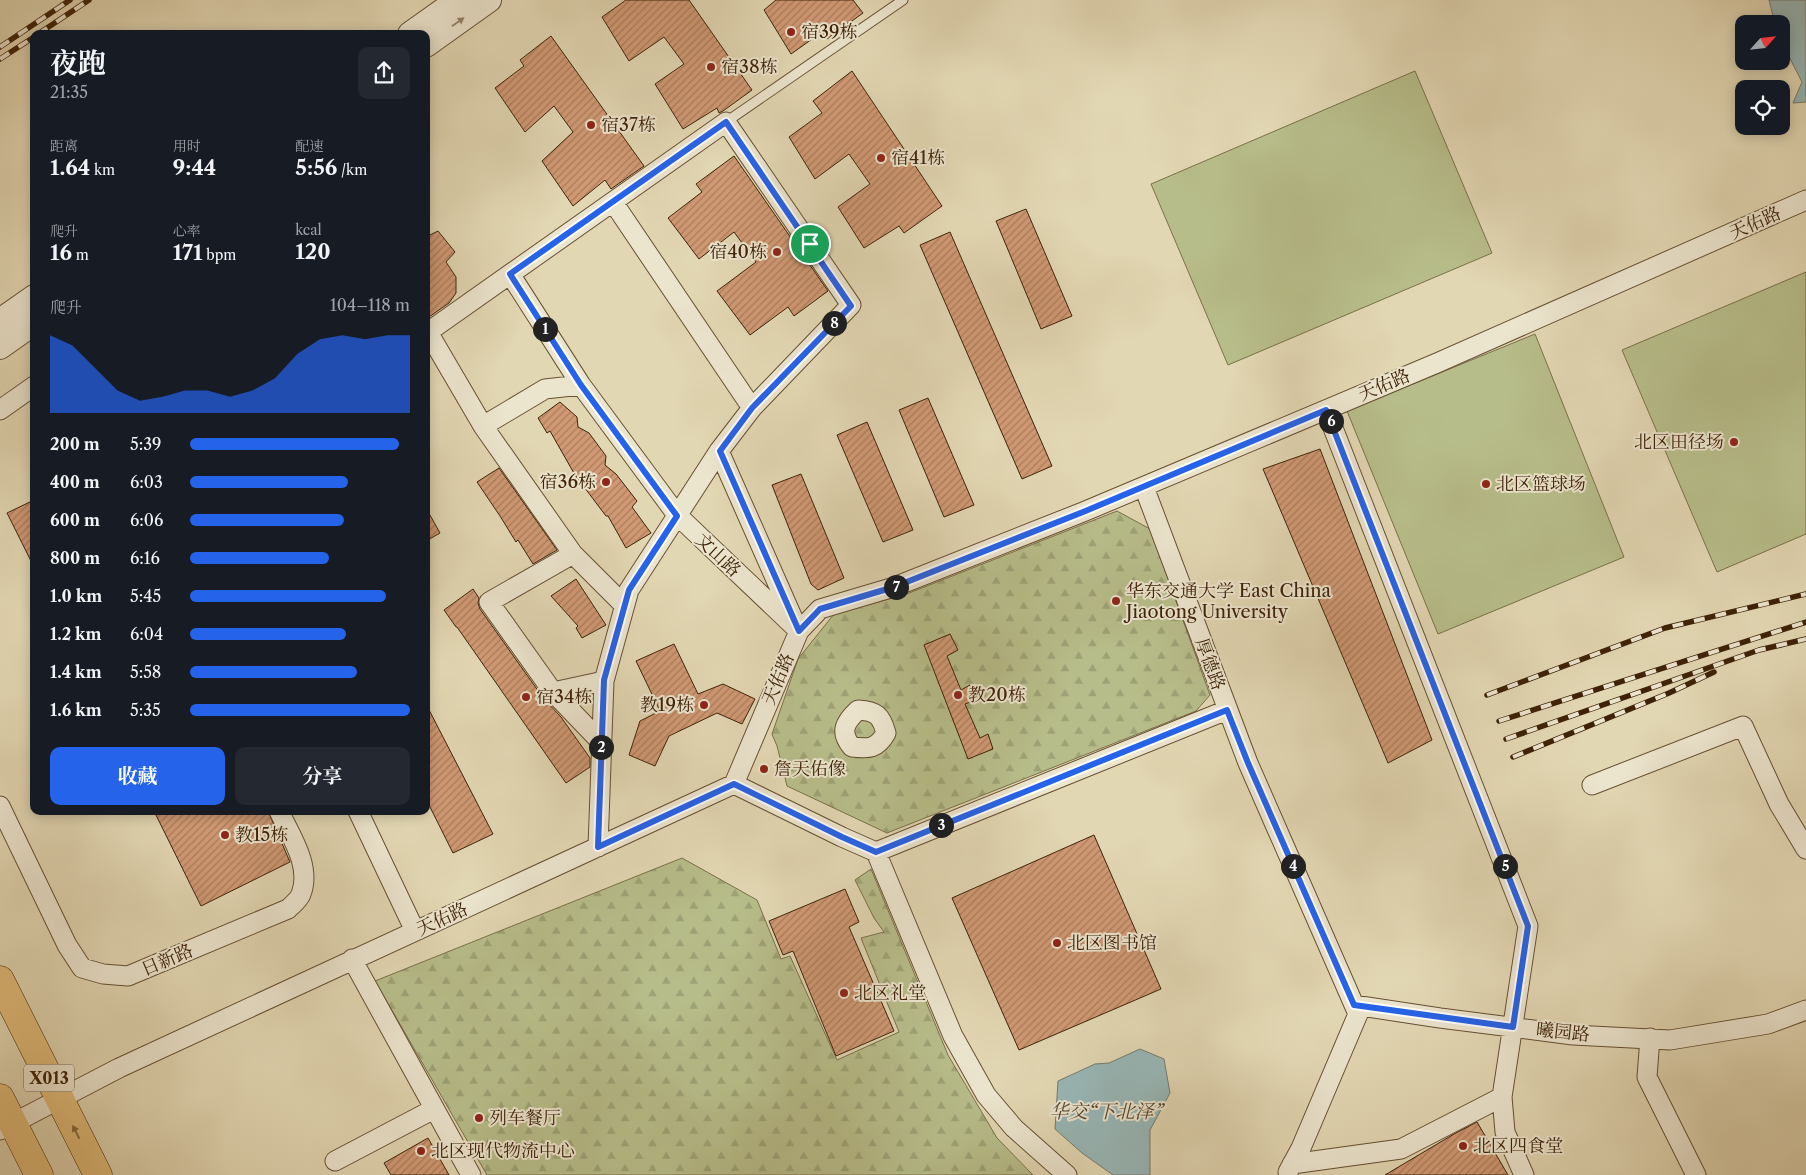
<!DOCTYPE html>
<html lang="zh">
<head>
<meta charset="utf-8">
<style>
	body { margin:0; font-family:"Libre Caslon Text","Noto Serif SC",serif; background:#242831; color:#f1f3f6; height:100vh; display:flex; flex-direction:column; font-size:19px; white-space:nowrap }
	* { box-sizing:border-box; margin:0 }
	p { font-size:16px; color:#9ea1a6 }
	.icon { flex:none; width:28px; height:28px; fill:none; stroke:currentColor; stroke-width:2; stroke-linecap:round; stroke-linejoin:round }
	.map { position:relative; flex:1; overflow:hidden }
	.panel { position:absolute; left:30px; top:30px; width:400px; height:785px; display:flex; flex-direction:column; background:#171b24; border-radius:10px; box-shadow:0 2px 12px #0003 }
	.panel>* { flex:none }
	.needle { width:32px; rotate:63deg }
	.buttons { position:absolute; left:1735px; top:15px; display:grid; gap:10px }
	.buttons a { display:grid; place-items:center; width:55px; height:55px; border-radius:10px; background:#171b24; box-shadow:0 2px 12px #0003; font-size:25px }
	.pin { position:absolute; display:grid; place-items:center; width:42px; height:42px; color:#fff; margin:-21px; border:2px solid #fff; border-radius:50%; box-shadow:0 1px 5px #0007 }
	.km { position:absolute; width:25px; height:25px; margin:-12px; border-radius:50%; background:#222; color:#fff; font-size:14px; line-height:25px; text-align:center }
	.round { display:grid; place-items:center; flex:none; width:52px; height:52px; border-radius:10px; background:#242831 }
	.headline { display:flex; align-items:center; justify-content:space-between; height:85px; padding:0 20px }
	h1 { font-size:28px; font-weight:700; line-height:38px }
	.figures { display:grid; grid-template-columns:repeat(3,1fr); gap:8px; height:85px; padding:5px 20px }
	.figures div { display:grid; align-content:center }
	.figures b { font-size:21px; font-weight:700 }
	.figures small { font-size:14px; font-weight:400 }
	.figures p { font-size:14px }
	.chart { height:140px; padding:10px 20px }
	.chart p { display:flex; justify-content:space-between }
	.chart svg { width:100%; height:90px; margin-top:5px; fill:#2563eb; opacity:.7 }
	.action { display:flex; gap:10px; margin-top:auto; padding:10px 20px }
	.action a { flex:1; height:58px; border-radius:10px; background:#2563eb; color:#fff; font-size:20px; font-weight:700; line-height:58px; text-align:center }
	.action a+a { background:#242831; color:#f1f3f6 }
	ul { padding:0 20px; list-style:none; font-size:16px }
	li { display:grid; grid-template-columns:80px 60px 1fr; align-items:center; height:38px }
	li i { height:12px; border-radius:6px; background:#2563eb }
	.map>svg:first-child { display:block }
	.forest { fill:url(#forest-firs); stroke:#7a7048 }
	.pitch { fill:#b7bd8a; stroke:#7a7048 }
	.water { fill:#98b7b7; stroke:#747b71 }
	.building { fill:url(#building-hatch); stroke:#3e2207 }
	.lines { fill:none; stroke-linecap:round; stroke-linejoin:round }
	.service-casing { stroke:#674f32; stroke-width:11 }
	.minor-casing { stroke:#674f32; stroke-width:21 }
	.tertiary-casing { stroke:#674f32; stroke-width:26 }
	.primary-casing { stroke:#3e2207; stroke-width:29 }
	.service { stroke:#ece5ce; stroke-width:9 }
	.minor { stroke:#ece5ce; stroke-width:19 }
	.tertiary { stroke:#ece5ce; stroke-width:24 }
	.primary { stroke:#e1bc7a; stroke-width:28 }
	.rail-casing { stroke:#3e2207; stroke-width:5.5 }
	.rail { stroke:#ece5ce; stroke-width:4; stroke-dasharray:11; stroke-linecap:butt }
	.oneway { fill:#95846a }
	.oneway2 { fill:#87673b }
	.route-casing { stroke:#fff; stroke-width:10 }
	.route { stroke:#2563eb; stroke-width:6 }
	.poi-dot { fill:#8f2418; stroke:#ece5ce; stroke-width:2 }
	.labels { text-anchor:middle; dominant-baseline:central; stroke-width:4; stroke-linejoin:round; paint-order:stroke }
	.shield { fill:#ece5ce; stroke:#725c43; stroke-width:1 }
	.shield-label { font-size:16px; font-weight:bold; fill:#3e2207 }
	.poi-label { font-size:18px; fill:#3e2207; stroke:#ece5ce; text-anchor:start }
	.street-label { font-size:18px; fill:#3e2207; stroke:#ece5ce }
	.water-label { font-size:19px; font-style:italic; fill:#544733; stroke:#ece5ce }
</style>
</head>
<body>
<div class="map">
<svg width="1806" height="1175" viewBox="0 0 1806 1175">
	<defs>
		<pattern id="forest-firs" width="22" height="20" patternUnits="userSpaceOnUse" patternTransform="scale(1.25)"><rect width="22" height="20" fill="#b7bd8a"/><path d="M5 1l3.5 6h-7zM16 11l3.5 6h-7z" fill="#9ea276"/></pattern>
		<pattern id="building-hatch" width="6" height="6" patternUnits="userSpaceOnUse" patternTransform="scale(1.25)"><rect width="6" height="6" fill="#d09974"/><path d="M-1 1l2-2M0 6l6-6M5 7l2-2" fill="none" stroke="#aa7c5d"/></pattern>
	</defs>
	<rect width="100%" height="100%" fill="#e2d7b3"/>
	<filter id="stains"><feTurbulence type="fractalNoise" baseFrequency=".004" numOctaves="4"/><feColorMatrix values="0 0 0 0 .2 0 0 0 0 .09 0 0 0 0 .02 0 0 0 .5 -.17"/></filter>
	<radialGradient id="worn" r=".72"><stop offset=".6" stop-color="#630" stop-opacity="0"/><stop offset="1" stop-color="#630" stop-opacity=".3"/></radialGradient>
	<path class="forest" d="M 1117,511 L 1150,529 L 1210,695 L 1196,711 L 887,833 L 787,786 L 777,746 L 772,734 L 798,659 L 834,614 L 904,595 Z
		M 682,858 L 757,900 L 781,959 L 790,956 L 837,1060 L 899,1032 L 861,938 L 884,932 L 874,918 L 855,880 L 871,869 L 948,1055 L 997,1138 L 1033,1175 L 487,1175 L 375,981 Z"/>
	<path class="pitch" d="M 1415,71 L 1492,253 L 1228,365 L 1151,184 Z
		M 1806,272 L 1806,534 L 1717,572 L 1622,350 Z
		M 1535,334 L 1624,557 L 1438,634 L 1347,411 Z"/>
	<path class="water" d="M 1769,0 L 1806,0 L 1806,102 L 1793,103 L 1802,82 L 1781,41 L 1781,24 L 1775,24 Z
		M 1140,1049 L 1164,1059 L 1170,1093 L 1150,1130 L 1150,1175 L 1113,1175 L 1082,1153 L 1055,1129 L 1058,1081 L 1095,1064 L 1109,1063 Z"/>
	<path class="building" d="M 626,0 L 689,0 L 752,90 L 723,111 L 719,113 L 717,108 L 683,129 L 655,84 L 684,64 L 664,37 L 629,61 L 602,17 Z
		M 776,0 L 853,0 L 863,13 L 827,39 L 822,32 L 791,54 L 764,10 Z
		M 551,36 L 644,166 L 611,189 L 605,180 L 573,206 L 542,161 L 573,132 L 554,106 L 525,132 L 495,88 L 524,66 L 520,60 Z
		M 852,71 L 942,206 L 904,233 L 899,226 L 864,248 L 838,207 L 870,184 L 849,154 L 815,179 L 789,137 L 822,113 L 813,101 Z
		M 734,156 L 828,291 L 794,316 L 788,307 L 750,335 L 717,291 L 756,262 L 734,232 L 699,259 L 668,218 L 702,192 L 696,184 Z
		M 1026,209 L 1072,316 L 1041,329 L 996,221 Z
		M 438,231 L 455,252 L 446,262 L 456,277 L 456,293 L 449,303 L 426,319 L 426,237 Z
		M 950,232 L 1052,466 L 1022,479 L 920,245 Z
		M 928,398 L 974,505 L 944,517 L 899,410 Z
		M 560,402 L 577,417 L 578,427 L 589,433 L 606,456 L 605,465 L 616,474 L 637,501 L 632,507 L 651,533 L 626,548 L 608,516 L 606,516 L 575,475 L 550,431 L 547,433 L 538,418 Z
		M 867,422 L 913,530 L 883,542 L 837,435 Z
		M 1320,449 L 1432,740 L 1388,763 L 1263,469 Z
		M 499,468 L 557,550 L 533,564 L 518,540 L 516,542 L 500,516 L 477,482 Z
		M 801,474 L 844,578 L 818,590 L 811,584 L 772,485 Z
		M 34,500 L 34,567 L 7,513 Z
		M 426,508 L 440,533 L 426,541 Z
		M 576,579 L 606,625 L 582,638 L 576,628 L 578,626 L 551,596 Z
		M 473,589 L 479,598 L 478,603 L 480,609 L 544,699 L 561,717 L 590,758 L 590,767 L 566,783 L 457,627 L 456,627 L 444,610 Z
		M 950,634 L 958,650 L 947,656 L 961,690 L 970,685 L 975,700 L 965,704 L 980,738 L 988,734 L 993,749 L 968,759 L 924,645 Z
		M 674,644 L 698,694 L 723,684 L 755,699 L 742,724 L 717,713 L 669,736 L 655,766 L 629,755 L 640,721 L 660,711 L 636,661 Z
		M 426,704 L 493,834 L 453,853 L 426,799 Z
		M 154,811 L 268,811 L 290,862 L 201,906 Z
		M 1094,835 L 1161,989 L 1019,1050 L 952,898 Z
		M 845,889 L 859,922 L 849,927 L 894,1031 L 836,1056 L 793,951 L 783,955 L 769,921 Z
		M 1477,1122 L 1508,1175 L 1385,1175 L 1454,1134 Z
		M 428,1138 L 449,1175 L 391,1175 L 384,1163 Z"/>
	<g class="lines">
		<defs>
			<path id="service" d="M 726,122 L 903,0"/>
			<path id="minor" d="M 613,202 L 752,408
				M 510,274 L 581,385 L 677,515 L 799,631
				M 581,385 L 545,389 L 483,426 L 428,332 L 726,122 L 851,305 L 752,408 L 719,451 L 629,590 L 604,681 L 598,847
				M 0,410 L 34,386
				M 483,426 L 573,554 L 489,602 L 553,692 L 601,742
				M 719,451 L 795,623
				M 1144,487 L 1248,763 L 1358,1014 L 1301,1148 L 1288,1172
				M 573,554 L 624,605
				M 553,692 L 604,681
				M 858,710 C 876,711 881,715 886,733 C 877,749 869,749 852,747 C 839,732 845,722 858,710 Z
				M 734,784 L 842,837 L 876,852 L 1227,710
				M 1592,785 L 1743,726 L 1779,804 L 1806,849
				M 0,806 L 67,945 L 82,968 L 103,974 L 128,976 L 288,909 C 292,905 299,900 301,894 C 312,866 290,835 279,811
				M 358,811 L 415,931
				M 876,852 L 953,1036 L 986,1095 L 1014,1128 L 1067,1175
				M 352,959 L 471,1175
				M 1354,1005 L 1440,1018 L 1573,1035 L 1670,1040 L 1768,1024 L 1806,1010
				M 1650,1038 L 1647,1077 L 1696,1175
				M 1502,1097 L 1505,1132 L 1524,1175
				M 0,1130 L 119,1068 L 734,784 L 799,631 L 820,609 L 894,587 L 1083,512 L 1437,363 L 1806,200
				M 335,1161 L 434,1109
				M 1292,1164 L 1401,1149 L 1502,1097 L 1528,926 L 1326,410"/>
			<path id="tertiary" d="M 410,34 L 458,0
				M 426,45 L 489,0
				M 0,321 L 34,297
				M 0,347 L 34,323"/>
			<path id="primary" d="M 0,980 L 98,1175
				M 0,1098 L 39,1175"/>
		</defs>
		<use href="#service" class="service-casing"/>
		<use href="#minor" class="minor-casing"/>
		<use href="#tertiary" class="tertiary-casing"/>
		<use href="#primary" class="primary-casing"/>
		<use href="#service" class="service"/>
		<use href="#minor" class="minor"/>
		<use href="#tertiary" class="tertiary"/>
		<use href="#primary" class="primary"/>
		<defs>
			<path id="rail" d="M 38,34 L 89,0
				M 0,47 L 70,0
				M 0,59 L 34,37
				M 1487,695 L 1665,628 L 1806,594
				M 1499,721 L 1806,622
				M 1506,739 L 1759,650 L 1806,639
				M 1513,757 L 1669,693 L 1714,672"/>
		</defs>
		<use href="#rail" class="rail-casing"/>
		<use href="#rail" class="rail"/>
	</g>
	<defs><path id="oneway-solid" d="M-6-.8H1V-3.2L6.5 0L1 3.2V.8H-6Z" transform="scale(1.25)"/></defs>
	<use class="oneway" href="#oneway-solid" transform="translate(458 22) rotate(-35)"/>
	<use class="oneway2" href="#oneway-solid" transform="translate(76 1132) rotate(-117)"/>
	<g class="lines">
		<defs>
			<path id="route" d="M 726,122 L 851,306 L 752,408 L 720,451 L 799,631 L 820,609 L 894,587 L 1083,512 L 1326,410 L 1528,926 L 1513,1027 L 1354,1005 L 1248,763 L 1227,710 L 876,852 L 842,837 L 734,784 L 598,847 L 604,680 L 629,590 L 677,516 L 581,385 L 510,274 Z"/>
		</defs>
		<use href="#route" class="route-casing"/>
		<use href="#route" class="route"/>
	</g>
	<g class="poi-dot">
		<circle cx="791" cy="32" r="5"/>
		<circle cx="711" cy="67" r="5"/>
		<circle cx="591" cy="125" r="5"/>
		<circle cx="881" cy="158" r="5"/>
		<circle cx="777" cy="252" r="5"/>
		<circle cx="1734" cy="442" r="5"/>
		<circle cx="606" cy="482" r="5"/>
		<circle cx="1486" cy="484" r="5"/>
		<circle cx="1116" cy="601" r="5"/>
		<circle cx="958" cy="695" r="5"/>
		<circle cx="526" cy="697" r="5"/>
		<circle cx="704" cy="705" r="5"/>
		<circle cx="764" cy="769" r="5"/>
		<circle cx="225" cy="835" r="5"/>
		<circle cx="1057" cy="943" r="5"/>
		<circle cx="844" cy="993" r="5"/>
		<circle cx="479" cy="1118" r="5"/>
		<circle cx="1463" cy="1146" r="5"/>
		<circle cx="421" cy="1151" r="5"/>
	</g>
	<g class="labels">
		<rect class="shield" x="24" y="1064.5" width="50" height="27" rx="4"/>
		<g class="shield-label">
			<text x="49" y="1078">X013</text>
		</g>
		<g class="poi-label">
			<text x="801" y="32">宿39栋</text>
			<text x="721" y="67">宿38栋</text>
			<text x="601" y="125">宿37栋</text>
			<text x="891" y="158">宿41栋</text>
			<text x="767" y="252" text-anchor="end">宿40栋</text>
			<text x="1724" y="442" text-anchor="end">北区田径场</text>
			<text x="596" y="482" text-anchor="end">宿36栋</text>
			<text x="1496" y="484">北区篮球场</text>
			<text x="1126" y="591">华东交通大学 East China<tspan x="1126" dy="21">Jiaotong University</tspan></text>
			<text x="968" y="695">教20栋</text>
			<text x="536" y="697">宿34栋</text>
			<text x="694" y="705" text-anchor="end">教19栋</text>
			<text x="774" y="769">詹天佑像</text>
			<text x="235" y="835">教15栋</text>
			<text x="1067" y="943">北区图书馆</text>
			<text x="854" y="993">北区礼堂</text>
			<text x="489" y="1118">列车餐厅</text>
			<text x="1473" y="1146">北区四食堂</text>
			<text x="431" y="1151">北区现代物流中心</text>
		</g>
		<g class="street-label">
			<text transform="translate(1755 223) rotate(-24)">天佑路</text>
			<text transform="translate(1384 385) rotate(-23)">天佑路</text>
			<text transform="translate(718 555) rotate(43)">文山路</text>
			<text transform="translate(1210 664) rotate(70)">厚德路</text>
			<text transform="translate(778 679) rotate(-67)">天佑路</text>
			<text transform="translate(442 919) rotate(-25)">天佑路</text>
			<text transform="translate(167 960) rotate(-23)">日新路</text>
			<text transform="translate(1563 1032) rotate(6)">曦园路</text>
		</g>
		<g class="water-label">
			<text x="1106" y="1111">华交“下北泽”</text>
		</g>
	</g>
	<rect width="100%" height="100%" filter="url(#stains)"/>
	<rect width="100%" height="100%" fill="url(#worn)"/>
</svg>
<div class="buttons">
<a><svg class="needle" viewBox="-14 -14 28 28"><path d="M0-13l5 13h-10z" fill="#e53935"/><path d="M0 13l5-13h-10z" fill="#9ea1a6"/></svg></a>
<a><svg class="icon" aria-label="locate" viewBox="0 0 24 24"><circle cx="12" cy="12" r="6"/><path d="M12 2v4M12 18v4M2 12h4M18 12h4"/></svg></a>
</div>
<div class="pin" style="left:810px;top:244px;background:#1e9e55"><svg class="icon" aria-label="arrive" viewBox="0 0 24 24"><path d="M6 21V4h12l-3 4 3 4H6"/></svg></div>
<b class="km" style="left:545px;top:329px">1</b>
<b class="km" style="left:601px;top:747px">2</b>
<b class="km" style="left:941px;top:825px">3</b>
<b class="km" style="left:1293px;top:866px">4</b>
<b class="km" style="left:1505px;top:866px">5</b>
<b class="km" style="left:1331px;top:421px">6</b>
<b class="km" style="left:896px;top:587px">7</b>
<b class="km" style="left:834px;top:323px">8</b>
<section class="panel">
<div class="headline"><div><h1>夜跑</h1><p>21:35</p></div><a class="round"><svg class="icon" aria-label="share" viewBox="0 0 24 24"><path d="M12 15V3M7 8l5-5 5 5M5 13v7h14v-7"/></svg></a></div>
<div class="figures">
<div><p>距离</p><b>1.64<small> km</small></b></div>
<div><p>用时</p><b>9:44</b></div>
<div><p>配速</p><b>5:56<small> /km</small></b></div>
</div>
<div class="figures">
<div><p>爬升</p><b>16<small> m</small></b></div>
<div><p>心率</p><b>171<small> bpm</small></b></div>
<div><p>kcal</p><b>120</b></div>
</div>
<div class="chart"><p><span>爬升</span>104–118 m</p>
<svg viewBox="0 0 160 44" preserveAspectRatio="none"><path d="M0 44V6L10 11L20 22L30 33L40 38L50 36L60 33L70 33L80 36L90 33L100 27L110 15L120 8L130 6L140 8L150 6L160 6V44z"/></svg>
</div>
<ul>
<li><b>200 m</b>5:39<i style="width:95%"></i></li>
<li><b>400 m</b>6:03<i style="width:72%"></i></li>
<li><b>600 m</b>6:06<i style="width:70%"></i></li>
<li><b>800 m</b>6:16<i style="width:63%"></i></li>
<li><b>1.0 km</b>5:45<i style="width:89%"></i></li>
<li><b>1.2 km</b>6:04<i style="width:71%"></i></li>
<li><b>1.4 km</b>5:58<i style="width:76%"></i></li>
<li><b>1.6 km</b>5:35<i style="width:100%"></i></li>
</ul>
<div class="action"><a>收藏</a><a>分享</a></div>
</section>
</div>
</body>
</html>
